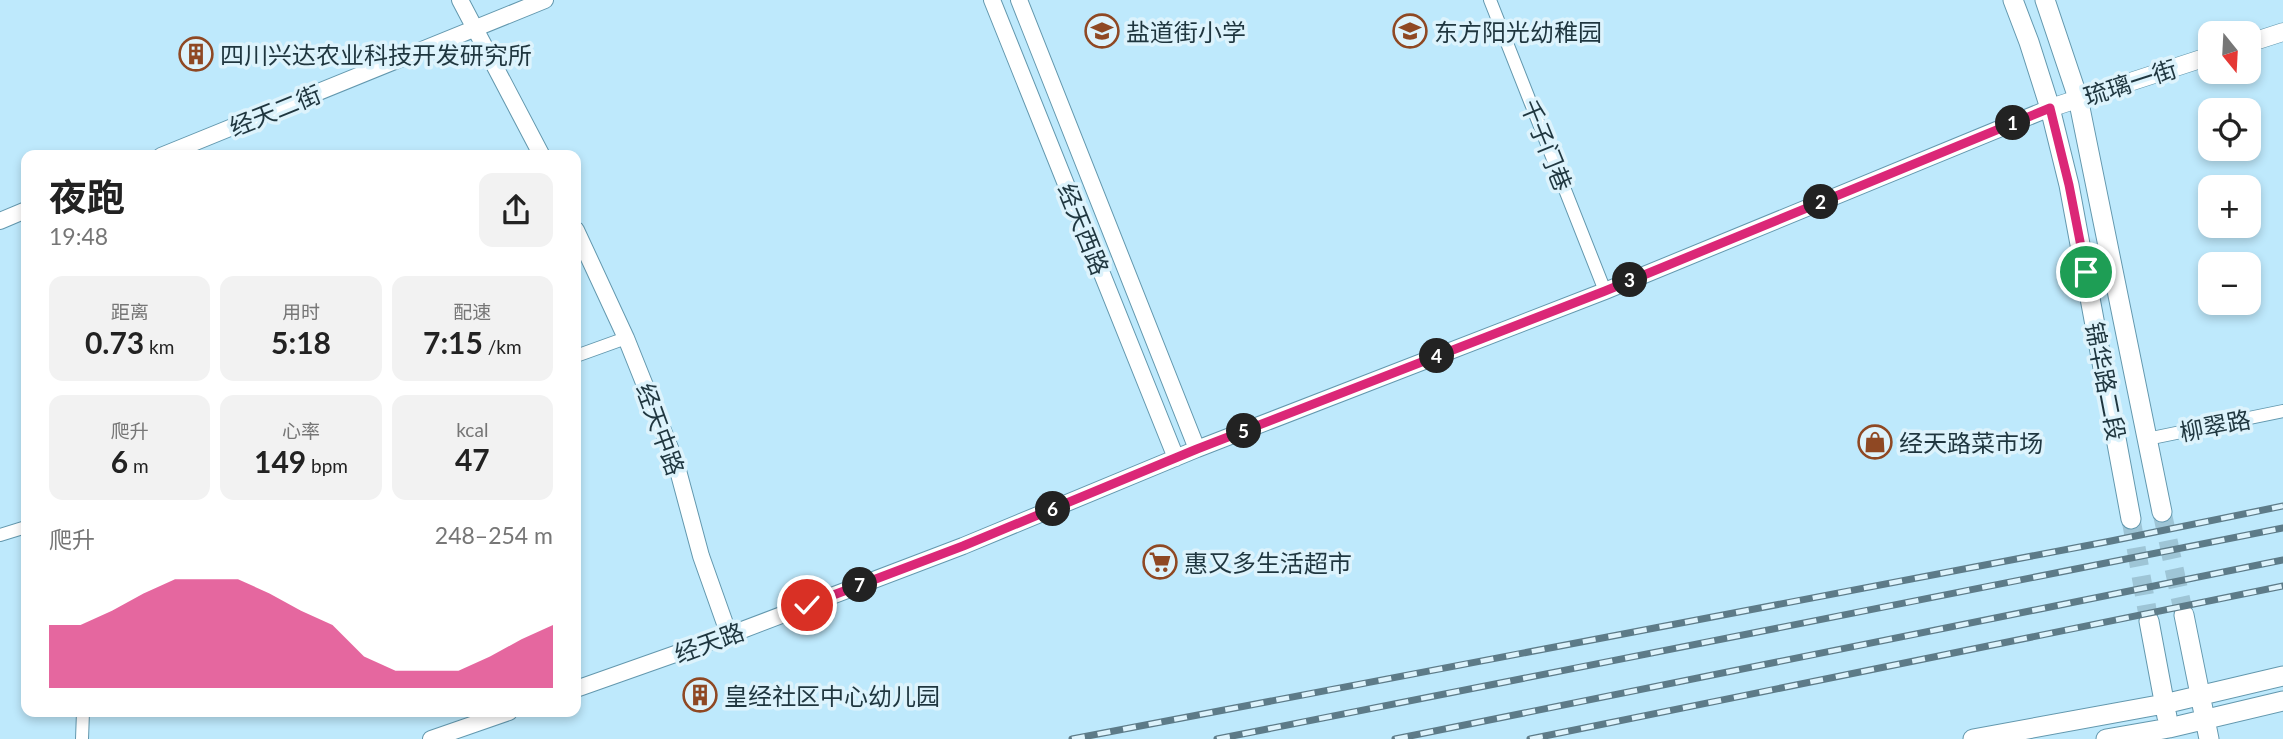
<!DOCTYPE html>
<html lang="zh">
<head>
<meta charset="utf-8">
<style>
	body { margin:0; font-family:Lato,"Noto Sans SC",sans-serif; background:#f2f2f2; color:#222; height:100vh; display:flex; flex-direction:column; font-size:26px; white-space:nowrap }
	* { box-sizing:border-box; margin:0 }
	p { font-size:23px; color:#767676 }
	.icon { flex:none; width:38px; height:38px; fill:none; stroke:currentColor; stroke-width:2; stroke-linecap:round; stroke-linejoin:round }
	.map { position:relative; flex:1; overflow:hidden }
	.drawer { position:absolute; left:21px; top:150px; width:560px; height:567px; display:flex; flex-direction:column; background:#fff; border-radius:14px; box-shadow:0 4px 10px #0003 }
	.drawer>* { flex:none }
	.needle { width:46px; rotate:162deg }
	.buttons { position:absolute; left:2198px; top:21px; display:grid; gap:14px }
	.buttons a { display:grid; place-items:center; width:63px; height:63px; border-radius:14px; background:#fff; box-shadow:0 4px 10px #0003; font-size:35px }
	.pin { position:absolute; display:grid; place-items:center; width:60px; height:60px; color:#fff; margin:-30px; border:4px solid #fff; border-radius:50%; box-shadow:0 2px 7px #0007 }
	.km { position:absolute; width:35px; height:35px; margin:-18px; border-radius:50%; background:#222; color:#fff; font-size:19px; line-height:35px; text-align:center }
	.round { display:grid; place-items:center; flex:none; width:74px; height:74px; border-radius:14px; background:#f2f2f2 }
	.overview { display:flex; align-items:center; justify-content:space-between; height:119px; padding:0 28px }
	h1 { font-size:38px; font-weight:700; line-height:52px }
	.figures { display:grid; grid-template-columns:repeat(3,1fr); gap:10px; height:119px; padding:7px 28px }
	.figures div { display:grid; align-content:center; border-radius:14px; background:#f2f2f2; text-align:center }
	.figures b { font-size:30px; font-weight:700 }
	.figures small { font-size:19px; font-weight:400 }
	.figures p { font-size:19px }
	.chart { height:196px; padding:14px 28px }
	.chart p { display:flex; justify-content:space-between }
	.chart svg { width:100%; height:126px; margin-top:7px; fill:#db2777; opacity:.7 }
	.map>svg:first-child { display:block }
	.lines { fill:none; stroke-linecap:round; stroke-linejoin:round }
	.primary-tunnel { stroke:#9ec5d6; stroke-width:19; stroke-dasharray:19 10; stroke-linecap:butt }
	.minor-casing { stroke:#6398ae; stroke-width:14 }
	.tertiary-casing { stroke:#6398ae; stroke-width:18 }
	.secondary-casing { stroke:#6398ae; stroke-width:19 }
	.primary-casing { stroke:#6398ae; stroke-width:21 }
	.minor { stroke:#fff; stroke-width:12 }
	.tertiary { stroke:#fff; stroke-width:16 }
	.secondary { stroke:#fff; stroke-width:18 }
	.primary { stroke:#fff; stroke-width:19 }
	.rail-casing { stroke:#5d7b88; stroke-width:7 }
	.rail { stroke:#ddf3fc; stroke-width:4.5; stroke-dasharray:13; stroke-linecap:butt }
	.route-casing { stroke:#fff; stroke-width:14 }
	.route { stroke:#db2777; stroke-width:9 }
	.labels { text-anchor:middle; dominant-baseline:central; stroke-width:7; stroke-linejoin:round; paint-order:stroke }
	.poi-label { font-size:24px; fill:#1f363f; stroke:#ddf3fc; text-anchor:start }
	.street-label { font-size:24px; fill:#1f363f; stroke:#ddf3fc }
</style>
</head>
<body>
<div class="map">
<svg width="2283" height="739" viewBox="0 0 2283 739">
	<rect width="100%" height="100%" fill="#bee9fc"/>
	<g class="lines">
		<path class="primary-tunnel" d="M 2162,512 L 2184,615
			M 2131,519 L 2149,621"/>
		<defs>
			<path id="minor" d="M 1490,0 L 1605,291
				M 576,356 L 626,338
				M 2147,439 L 2283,411
				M 0,535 L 26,527
				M 82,739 L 83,712"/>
			<path id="tertiary" d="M 460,0 L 542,156
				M 992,0 L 1176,458
				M 1019,0 L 1197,449
				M 161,156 L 545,0
				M 0,221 L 26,210
				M 576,230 L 626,338 L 676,463 L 701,556 L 729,635
				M 576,689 L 729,635 L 963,546 L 1197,449 L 1605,291 L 2050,108
				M 431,739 L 509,712"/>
			<path id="secondary" d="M 2249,43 L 2283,32
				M 2050,108 L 2210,56"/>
			<path id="primary" d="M 2013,0 L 2029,42 L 2050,108 L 2069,185 L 2131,519
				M 2045,0 L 2078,98 L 2162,512
				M 2184,615 L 2209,739
				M 2149,621 L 2167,717
				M 1973,739 L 2164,704 L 2283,676
				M 2106,739 L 2169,728 L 2283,701"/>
		</defs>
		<use href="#minor" class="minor-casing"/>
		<use href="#tertiary" class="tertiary-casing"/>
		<use href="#secondary" class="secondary-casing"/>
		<use href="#primary" class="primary-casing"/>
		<use href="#minor" class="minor"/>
		<use href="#tertiary" class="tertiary"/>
		<use href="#secondary" class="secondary"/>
		<use href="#primary" class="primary"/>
		<defs>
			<path id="rail" d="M 1072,739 L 2111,541 L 2283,506
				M 1217,739 L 2283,528
				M 1395,739 L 2283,560
				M 1530,739 L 2283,586"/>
		</defs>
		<use href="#rail" class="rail-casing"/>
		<use href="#rail" class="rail"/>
	</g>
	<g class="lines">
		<defs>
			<path id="route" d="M 807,605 L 963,546 L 1197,449 L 1605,291 L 2050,108 L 2069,185 L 2086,272"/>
		</defs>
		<use href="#route" class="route-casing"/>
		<use href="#route" class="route"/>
	</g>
	<defs>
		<symbol id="school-ring" viewBox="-11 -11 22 22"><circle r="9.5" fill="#ddf3fc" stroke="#8f4823" stroke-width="1.5"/><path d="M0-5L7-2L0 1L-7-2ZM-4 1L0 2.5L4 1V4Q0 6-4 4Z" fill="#8f4823"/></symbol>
		<symbol id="building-ring" viewBox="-11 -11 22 22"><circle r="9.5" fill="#ddf3fc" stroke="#8f4823" stroke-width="1.5"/><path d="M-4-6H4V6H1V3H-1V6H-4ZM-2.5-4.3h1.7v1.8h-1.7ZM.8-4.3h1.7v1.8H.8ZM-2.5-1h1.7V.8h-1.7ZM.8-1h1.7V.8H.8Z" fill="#8f4823"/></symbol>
		<symbol id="shop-ring" viewBox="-11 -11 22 22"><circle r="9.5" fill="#ddf3fc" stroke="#8f4823" stroke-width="1.5"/><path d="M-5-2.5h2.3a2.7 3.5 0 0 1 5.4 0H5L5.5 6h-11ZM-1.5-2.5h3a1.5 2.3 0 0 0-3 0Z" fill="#8f4823"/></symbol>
		<symbol id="supermarket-ring" viewBox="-11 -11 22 22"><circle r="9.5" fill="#ddf3fc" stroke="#8f4823" stroke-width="1.5"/><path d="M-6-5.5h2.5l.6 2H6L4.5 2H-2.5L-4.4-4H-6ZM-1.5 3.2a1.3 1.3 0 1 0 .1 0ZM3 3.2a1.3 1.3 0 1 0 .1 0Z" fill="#8f4823"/></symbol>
	</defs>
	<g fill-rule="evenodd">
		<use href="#school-ring" x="1083" y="12" width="38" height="38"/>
		<use href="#school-ring" x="1391" y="12" width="38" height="38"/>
		<use href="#building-ring" x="177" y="35" width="38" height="38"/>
		<use href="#shop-ring" x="1856" y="423" width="38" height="38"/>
		<use href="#supermarket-ring" x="1141" y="543" width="38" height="38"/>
		<use href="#building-ring" x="681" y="676" width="38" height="38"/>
	</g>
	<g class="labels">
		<g class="poi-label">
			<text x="1126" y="31">盐道街小学</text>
			<text x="1434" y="31">东方阳光幼稚园</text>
			<text x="220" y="54">四川兴达农业科技开发研究所</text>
			<text x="1899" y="442">经天路菜市场</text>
			<text x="1184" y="562">惠又多生活超市</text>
			<text x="724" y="695">皇经社区中心幼儿园</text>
		</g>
		<g class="street-label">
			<text transform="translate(2130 82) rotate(-18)">琉璃一街</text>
			<text transform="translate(275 110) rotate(-22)">经天二街</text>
			<text transform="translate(1547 145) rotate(68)">千子门巷</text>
			<text transform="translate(1084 229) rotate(68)">经天西路</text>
			<text transform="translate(2106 381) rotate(79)">锦华路二段</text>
			<text transform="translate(2215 425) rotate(-11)">柳翠路</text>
			<text transform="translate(661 429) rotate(70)">经天中路</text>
			<text transform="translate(709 642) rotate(-20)">经天路</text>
		</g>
	</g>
</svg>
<div class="buttons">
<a><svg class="needle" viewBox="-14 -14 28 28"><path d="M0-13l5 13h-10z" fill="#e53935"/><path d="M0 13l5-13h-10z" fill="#767676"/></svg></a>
<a><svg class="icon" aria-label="locate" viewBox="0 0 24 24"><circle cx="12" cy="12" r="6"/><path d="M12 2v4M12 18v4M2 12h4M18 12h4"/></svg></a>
<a>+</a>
<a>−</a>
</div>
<div class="pin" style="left:2086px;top:272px;background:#1e9e55"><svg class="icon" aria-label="arrive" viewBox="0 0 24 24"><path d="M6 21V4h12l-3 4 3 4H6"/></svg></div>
<div class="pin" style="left:807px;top:605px;background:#d93025"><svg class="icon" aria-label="check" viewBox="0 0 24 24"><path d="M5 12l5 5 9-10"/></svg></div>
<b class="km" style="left:2013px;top:123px">1</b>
<b class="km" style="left:1821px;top:202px">2</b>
<b class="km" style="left:1630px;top:280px">3</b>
<b class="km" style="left:1437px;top:356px">4</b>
<b class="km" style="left:1244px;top:431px">5</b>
<b class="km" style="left:1053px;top:509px">6</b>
<b class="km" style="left:860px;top:585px">7</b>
<section class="drawer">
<div class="overview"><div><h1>夜跑</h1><p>19:48</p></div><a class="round"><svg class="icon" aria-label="share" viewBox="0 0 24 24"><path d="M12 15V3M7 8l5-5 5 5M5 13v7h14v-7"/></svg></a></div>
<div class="figures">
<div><p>距离</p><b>0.73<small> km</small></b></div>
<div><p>用时</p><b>5:18</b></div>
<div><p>配速</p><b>7:15<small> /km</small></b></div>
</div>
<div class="figures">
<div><p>爬升</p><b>6<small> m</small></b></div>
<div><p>心率</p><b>149<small> bpm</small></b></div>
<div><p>kcal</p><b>47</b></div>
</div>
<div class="chart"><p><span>爬升</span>248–254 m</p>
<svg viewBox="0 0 160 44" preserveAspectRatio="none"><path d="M0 44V22L10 22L20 17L30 11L40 6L50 6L60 6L70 11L80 17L90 22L100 33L110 38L120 38L130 38L140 33L150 27L160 22V44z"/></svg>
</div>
</section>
</div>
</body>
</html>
